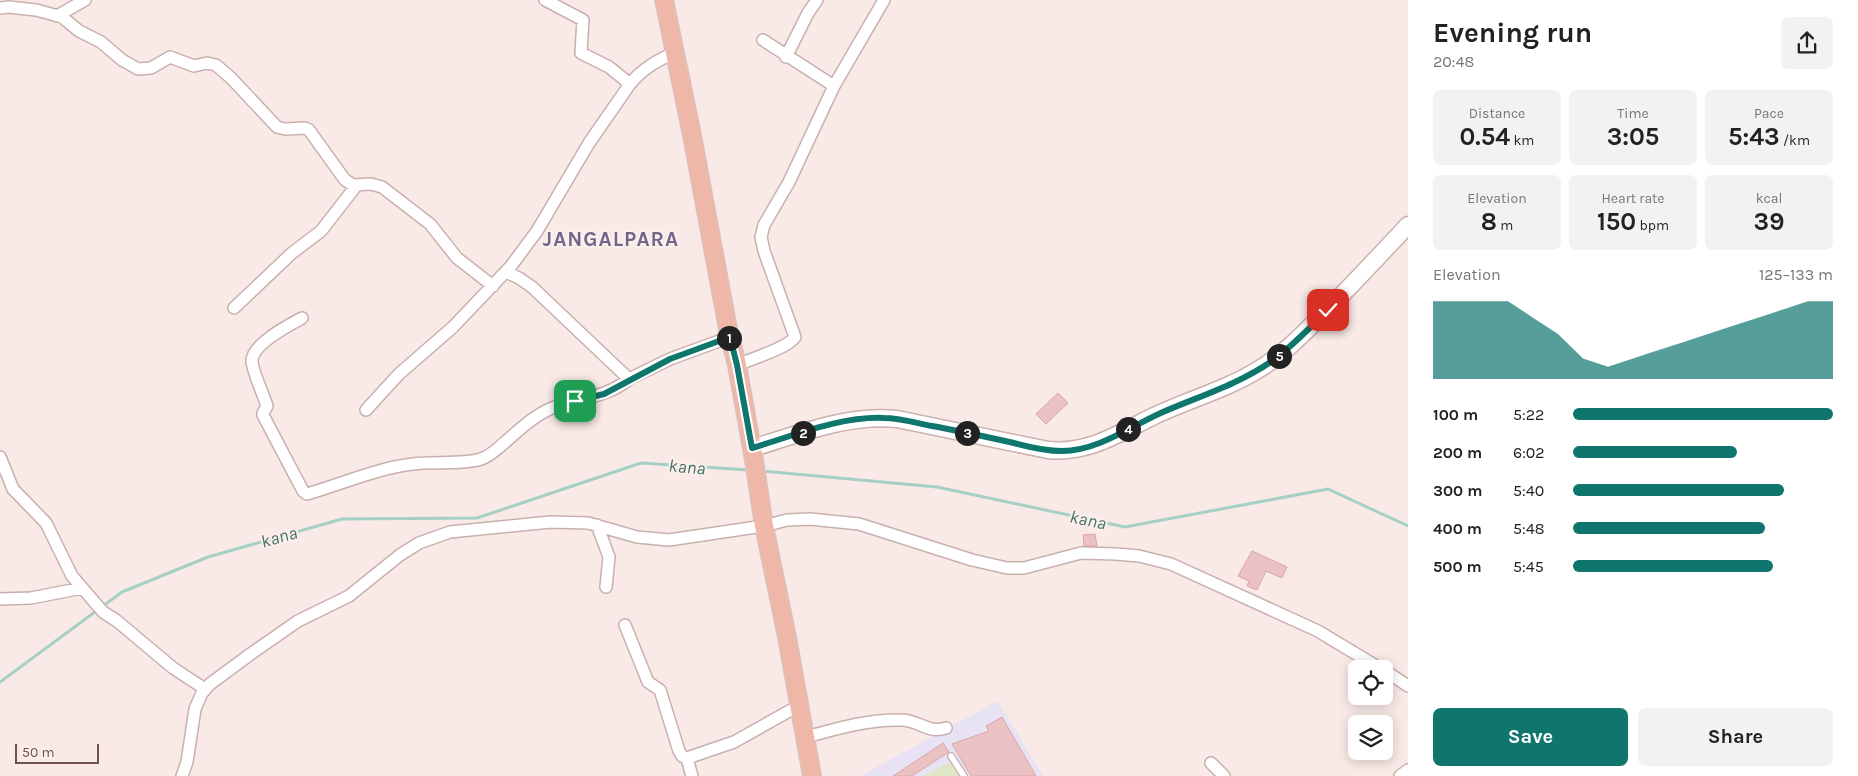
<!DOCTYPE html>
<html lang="en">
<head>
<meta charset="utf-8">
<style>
	body { margin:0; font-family:Karla,sans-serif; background:#f2f2f2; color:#222; height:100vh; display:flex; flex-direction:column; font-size:19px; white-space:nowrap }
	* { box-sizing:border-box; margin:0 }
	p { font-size:16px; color:#767676 }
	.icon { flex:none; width:28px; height:28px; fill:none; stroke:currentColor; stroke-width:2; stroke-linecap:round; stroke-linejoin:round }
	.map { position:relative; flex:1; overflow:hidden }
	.side { display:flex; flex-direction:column; background:#fff; width:450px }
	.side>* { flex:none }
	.fabs { position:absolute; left:1348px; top:660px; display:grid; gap:10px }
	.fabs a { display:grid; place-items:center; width:45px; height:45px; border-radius:8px; background:#fff; box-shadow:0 2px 12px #0003; font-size:25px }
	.scale { position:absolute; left:15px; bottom:12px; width:84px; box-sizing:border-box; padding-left:5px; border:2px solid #6f4f51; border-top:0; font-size:14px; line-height:18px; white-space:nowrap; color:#6f4f51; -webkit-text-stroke:4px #fcefec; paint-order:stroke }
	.pin { position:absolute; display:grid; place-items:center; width:42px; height:42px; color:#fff; margin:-21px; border-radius:10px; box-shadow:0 2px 8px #0006 }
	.km { position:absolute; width:25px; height:25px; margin:-12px; border-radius:50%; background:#222; color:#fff; font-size:14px; line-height:25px; text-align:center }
	.round { display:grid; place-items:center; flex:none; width:52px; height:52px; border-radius:8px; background:#f2f2f2 }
	.overview { display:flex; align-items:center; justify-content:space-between; height:85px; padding:0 25px }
	h1 { font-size:28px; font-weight:700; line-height:38px }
	.stats { display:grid; grid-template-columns:repeat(3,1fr); gap:8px; height:85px; padding:5px 25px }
	.stats div { display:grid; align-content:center; border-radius:8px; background:#f2f2f2; text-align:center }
	.stats b { font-size:25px; font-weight:700 }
	.stats small { font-size:14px; font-weight:400 }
	.stats p { font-size:14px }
	.chart { height:140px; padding:10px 25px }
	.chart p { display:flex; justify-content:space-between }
	.chart svg { width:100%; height:90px; margin-top:5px; fill:#0f766e; opacity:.7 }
	.cta { display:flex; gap:10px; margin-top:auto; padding:10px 25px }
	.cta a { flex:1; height:58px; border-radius:8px; background:#0f766e; color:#fff; font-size:20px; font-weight:700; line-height:58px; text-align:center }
	.cta a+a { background:#f2f2f2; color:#222 }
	ul { padding:0 25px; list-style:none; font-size:16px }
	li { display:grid; grid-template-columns:80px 60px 1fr; align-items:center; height:38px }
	li i { height:12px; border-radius:6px; background:#0f766e }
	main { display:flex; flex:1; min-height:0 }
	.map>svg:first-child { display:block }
	.education { fill:#e7e3f5 }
	.green { fill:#dfe5c7 }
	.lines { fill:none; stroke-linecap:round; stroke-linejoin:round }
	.stream { stroke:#a6d0c5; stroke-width:3 }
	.building { fill:#ebc2c3; stroke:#dba5a6 }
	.lane-casing { stroke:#c9b0af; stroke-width:8 }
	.street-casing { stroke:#c9b0af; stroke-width:14 }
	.secondary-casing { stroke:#cdb1af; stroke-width:19 }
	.primary-casing { stroke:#d1c7c7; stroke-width:20 }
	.lane { stroke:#fff; stroke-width:5.5 }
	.street { stroke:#fff; stroke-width:11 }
	.secondary { stroke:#fff; stroke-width:16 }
	.primary { stroke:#efb7a8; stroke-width:18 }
	.route-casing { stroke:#fff; stroke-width:10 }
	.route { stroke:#0f766e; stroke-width:6 }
	.labels { text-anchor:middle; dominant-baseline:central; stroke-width:4; stroke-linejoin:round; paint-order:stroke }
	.water-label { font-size:18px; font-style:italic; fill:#457267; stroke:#fcefec }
	.district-label { font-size:21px; font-weight:bold; letter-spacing:1px; fill:#70668c; stroke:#fcefec }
</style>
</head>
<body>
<main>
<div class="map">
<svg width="1408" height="776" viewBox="0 0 1408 776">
	<rect width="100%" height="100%" fill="#f9eae7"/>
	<path class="education" d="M 998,701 L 1043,776 L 860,776 Z"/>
	<path class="green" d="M 952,761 L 961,776 L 923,776 Z"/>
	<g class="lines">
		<path class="stream" d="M 761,471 L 937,487 L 1125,527 L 1328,489 L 1408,526
			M 0,682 L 122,592 L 208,557 L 342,519 L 477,518 L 641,463 L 749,470"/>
	</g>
	<path class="building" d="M 1058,393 L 1068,403 L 1046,424 L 1036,414 Z
		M 1095,534 L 1097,546 L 1084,546 L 1083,535 Z
		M 1252,551 L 1287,567 L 1282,578 L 1266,571 L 1257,590 L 1247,586 L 1249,581 L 1238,576 Z
		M 1002,717 L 1036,776 L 971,776 L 952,744 L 989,731 L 986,726 Z
		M 943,743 L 949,752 L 912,776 L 893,776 Z"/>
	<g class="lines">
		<defs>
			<path id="lane" d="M 951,756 L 964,776"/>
			<path id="street" d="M 545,0 L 583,20 L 581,53 L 609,67 L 630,84
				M 0,8 L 9,7 L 36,10 L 62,17 L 79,31 L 101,42 L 122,60 L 138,69 L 151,68 L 170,57 L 194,66 L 207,63 L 216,65 L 231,78 L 277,127 L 285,129 L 305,128 L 309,130 L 345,180 L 353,185 L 371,184 L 382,187 L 430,224 L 457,258 L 493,286
				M 57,16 L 85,0
				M 763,40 L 834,86
				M 786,57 L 808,13 L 817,0
				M 506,272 L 519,278 L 532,287 L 629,379 L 670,359 L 730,337
				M 234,308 L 292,253 L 321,231 L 356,186
				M 302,318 C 289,325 252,344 252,361 C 252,370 264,396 267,406 L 263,413 L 263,415 L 303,491 L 307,494 C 342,484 377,468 413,464 C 433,461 463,465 481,459 C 490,456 496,450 503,444 C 518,431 533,416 552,408 C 579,397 605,399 629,379
				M 737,365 C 751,359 788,348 795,337 L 764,251 L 761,237 L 764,225 L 789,182 L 834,86 L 884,0
				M 366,410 L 399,374 L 453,327 L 511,266 L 537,231 L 589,143 L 630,84 C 643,68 657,61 675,52
				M 0,457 L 13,489 L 46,523 L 72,576 L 103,612 L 117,621 L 173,668 L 205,689
				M 597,525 L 609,557 L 606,587
				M 0,599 L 31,598 L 82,588
				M 625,625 L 648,682 L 660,690 L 679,751 L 682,756 L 688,759
				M 1384,670 L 1408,686
				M 806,737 C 836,729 869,719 901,720 C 920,720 927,734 946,728
				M 1211,763 L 1224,776
				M 182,776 L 187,762 L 195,709 L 202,693 L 210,684 L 252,653 L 298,621 L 349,596 L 400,555 L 419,543 L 450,532 L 530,524 L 551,522 L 588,523 L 637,537 L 669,540 L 764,526 L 787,520 L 810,519 L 859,524 L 972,560 L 1007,568 L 1024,568 L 1081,553 L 1116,554 L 1139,556 L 1171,564 L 1318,631 L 1381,669
				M 692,776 L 688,762 L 690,757 L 734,742 L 800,705
				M 1400,776 L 1408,770"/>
			<path id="secondary" d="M 752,448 C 800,434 847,414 897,419 L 1048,450 C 1089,454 1119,433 1154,416 C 1190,399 1228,389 1261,368 C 1285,353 1304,333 1324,313 C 1353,284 1380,255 1408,225"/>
			<path id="primary" d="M 664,0 L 691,130 L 728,329 L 737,365 L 754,460 L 764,526 L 787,637 L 812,776"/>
		</defs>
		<use href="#lane" class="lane-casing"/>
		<use href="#street" class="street-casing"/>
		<use href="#secondary" class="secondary-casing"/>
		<use href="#primary" class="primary-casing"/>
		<use href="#lane" class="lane"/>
		<use href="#street" class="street"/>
		<use href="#secondary" class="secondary"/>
		<use href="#primary" class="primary"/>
	</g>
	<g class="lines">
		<defs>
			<path id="route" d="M 575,401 L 604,394 L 670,359 L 730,337 L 737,365 L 752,448 C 793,436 841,416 884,418 C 900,418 916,423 932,426 C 960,431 987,437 1014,443 C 1029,447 1046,451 1062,451 C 1098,451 1131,426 1163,412 C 1200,396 1239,384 1272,361 C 1293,346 1310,327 1328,310"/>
		</defs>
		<use href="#route" class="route-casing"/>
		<use href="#route" class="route"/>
	</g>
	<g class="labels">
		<g class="water-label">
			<text transform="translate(687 467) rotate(5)">kana</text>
			<text transform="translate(1088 520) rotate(12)">kana</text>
			<text transform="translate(279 537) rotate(-16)">kana</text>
		</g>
		<g class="district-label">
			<text x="611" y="239">JANGALPARA</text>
		</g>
	</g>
</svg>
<div class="fabs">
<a><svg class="icon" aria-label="locate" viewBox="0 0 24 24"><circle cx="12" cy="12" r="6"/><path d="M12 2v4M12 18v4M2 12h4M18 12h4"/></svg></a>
<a><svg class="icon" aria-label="layers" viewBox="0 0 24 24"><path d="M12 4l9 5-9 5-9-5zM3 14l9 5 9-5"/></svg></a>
</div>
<div class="scale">50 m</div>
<div class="pin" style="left:575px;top:401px;background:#1e9e55"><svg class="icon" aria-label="arrive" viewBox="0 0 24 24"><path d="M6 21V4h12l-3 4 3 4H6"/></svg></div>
<div class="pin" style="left:1328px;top:310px;background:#d93025"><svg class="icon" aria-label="check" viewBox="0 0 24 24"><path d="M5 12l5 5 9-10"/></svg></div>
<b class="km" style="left:729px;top:338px">1</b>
<b class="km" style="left:803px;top:433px">2</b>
<b class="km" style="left:967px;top:433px">3</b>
<b class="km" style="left:1128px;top:429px">4</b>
<b class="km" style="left:1279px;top:356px">5</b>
</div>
<section class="side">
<div class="overview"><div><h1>Evening run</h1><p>20:48</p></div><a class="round"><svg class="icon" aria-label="share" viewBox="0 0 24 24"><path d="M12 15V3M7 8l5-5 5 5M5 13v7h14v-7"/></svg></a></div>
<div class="stats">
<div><p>Distance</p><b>0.54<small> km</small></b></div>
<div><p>Time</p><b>3:05</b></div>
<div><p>Pace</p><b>5:43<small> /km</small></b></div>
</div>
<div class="stats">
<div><p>Elevation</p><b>8<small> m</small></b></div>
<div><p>Heart rate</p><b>150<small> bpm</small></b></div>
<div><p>kcal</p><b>39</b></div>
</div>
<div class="chart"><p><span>Elevation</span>125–133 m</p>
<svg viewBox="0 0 160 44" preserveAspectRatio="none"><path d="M0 44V6L10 6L20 6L30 6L40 14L50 22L60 34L70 38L80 34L90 30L100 26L110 22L120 18L130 14L140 10L150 6L160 6V44z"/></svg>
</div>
<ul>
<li><b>100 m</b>5:22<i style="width:100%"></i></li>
<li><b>200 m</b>6:02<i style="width:63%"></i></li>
<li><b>300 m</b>5:40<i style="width:81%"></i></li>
<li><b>400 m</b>5:48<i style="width:74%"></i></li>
<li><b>500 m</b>5:45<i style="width:77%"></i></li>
</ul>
<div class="cta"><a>Save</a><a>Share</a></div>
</section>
</main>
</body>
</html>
